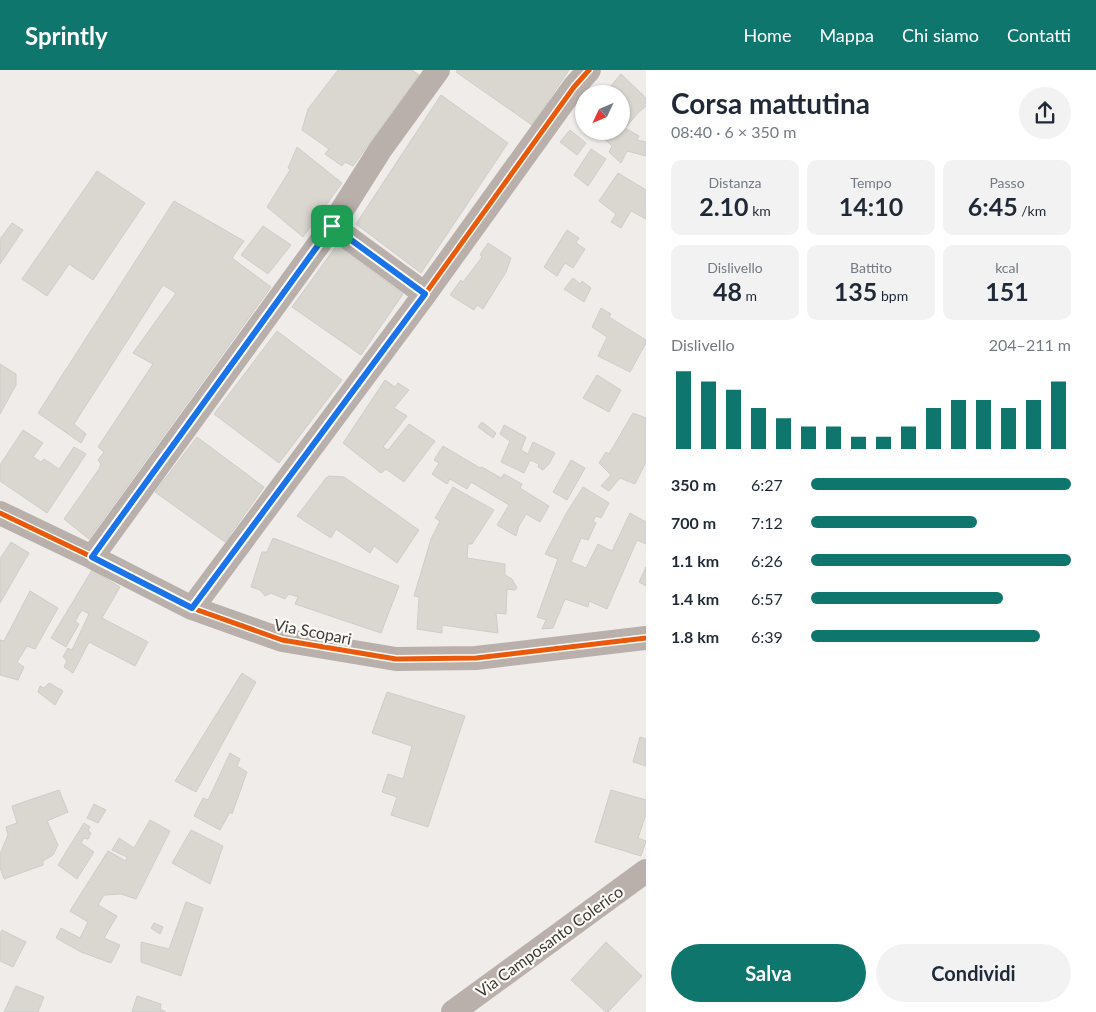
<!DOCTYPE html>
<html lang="it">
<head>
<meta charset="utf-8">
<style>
	body { margin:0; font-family:Lato,sans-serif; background:#f2f2f3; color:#1f2937; height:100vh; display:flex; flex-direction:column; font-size:19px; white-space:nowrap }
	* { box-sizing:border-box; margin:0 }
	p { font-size:16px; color:#747a83 }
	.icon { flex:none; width:28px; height:28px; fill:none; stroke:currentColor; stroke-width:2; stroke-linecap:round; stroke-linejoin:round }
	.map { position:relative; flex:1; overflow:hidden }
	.drawer { display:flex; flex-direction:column; background:#fff; width:450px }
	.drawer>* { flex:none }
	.needle { width:32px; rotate:226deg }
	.controls { position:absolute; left:575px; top:15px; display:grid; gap:10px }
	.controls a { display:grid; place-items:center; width:55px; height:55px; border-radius:50%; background:#fff; box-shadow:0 1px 4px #0004; font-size:25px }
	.pin { position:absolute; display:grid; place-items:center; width:42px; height:42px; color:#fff; margin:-21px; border-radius:10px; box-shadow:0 2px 8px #0006 }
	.round { display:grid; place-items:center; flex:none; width:52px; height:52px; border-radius:26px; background:#f2f2f3 }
	.summary { display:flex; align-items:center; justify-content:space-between; height:85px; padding:0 25px }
	h1 { font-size:28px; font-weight:700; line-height:38px }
	.figures { display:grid; grid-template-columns:repeat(3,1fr); gap:8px; height:85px; padding:5px 25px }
	.figures div { display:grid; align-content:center; border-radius:10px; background:#f2f2f3; text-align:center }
	.figures b { font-size:25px; font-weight:700 }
	.figures small { font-size:14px; font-weight:400 }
	.figures p { font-size:14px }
	.chart { height:140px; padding:10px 25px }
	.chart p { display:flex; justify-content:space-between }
	.chart svg { width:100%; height:90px; margin-top:5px; stroke:#0f766e; stroke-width:6 }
	.action { display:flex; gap:10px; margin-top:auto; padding:10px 25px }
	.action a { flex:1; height:58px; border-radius:30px; background:#0f766e; color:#fff; font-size:20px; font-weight:700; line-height:58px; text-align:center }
	.action a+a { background:#f2f2f3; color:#1f2937 }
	ul { padding:0 25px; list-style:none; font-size:16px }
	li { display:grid; grid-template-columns:80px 60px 1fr; align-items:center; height:38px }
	li i { height:12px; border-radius:6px; background:#0f766e }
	header { display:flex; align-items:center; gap:30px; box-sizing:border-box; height:70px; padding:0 25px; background:#0f766e; color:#fff }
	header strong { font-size:24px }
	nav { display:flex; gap:28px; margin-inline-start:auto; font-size:18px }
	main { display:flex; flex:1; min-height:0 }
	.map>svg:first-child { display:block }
	.building { fill:#d9d7cf; stroke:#cfcdcb }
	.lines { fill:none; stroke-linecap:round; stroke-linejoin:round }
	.minor { stroke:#b9b0ac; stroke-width:24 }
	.cycleway-casing { stroke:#fefaf5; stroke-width:8 }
	.cycleway { stroke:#e8590c; stroke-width:5 }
	.route-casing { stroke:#fff; stroke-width:10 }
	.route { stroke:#1a73e8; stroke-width:6 }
	.labels { text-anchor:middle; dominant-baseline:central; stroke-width:4.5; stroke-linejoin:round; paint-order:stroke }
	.street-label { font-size:16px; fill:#3c3a38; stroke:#fefaf5 }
</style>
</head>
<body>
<header>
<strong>Sprintly</strong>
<nav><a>Home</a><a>Mappa</a><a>Chi siamo</a><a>Contatti</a></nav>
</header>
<main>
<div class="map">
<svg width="646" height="942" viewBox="0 0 646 942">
	<rect width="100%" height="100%" fill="#efece9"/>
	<path class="building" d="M 338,0 L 412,0 L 419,5 L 353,96 L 345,92 L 342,96 L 325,84 L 329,79 L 302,60 L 308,39 Z
		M 457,0 L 569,0 L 532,55 L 456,2 Z
		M 621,4 L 646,28 L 646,36 L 638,43 L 625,58 L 639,66 L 637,70 L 646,72 L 646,86 L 627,81 L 621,93 L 609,82 L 612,76 L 597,62 L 621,61 L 621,24 L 604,24 Z
		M 441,25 L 508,73 L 421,203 L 356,154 Z
		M 570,60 L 586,73 L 577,85 L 560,72 Z
		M 297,77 L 342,113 L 303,167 L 267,137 L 290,100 L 288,98 Z
		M 591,79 L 606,89 L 588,116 L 574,105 Z
		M 97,101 L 145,133 L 93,210 L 69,194 L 47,226 L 22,209 Z
		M 618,103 L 646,120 L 646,149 L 631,141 L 621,158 L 611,152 L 616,144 L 599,131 Z
		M 174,131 L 244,171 L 232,188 L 271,217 L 89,469 L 64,449 L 99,399 L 101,394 L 98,390 L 104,382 L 98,377 L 153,294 L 133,283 L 176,223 L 163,215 L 74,354 L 86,364 L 81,373 L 38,343 Z
		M 12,153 L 23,160 L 0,194 L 0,169 Z
		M 263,156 L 291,175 L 268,204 L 241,185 Z
		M 567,160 L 579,168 L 576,173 L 585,179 L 573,198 L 565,193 L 557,206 L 544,197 Z
		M 488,173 L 511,188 L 506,202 L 483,239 L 477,235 L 474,240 L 450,225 L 461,210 L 463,212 L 482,187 L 480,185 Z
		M 337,175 L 403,224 L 361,285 L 292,237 Z
		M 573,208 L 580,214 L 582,211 L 591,218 L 584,232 L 564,219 Z
		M 601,238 L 611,244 L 609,247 L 646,270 L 646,273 L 630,302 L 598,286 L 607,267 L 592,257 Z
		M 277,261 L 342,310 L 279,393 L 214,344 Z
		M 0,294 L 16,304 L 16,315 L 0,344 Z
		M 597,305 L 621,320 L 609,342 L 583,328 Z
		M 385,310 L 395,317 L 398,313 L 409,320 L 394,338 L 407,346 L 383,377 L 388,380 L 409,354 L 435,371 L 404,412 L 386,399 L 381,403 L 343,373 Z
		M 633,343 L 646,348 L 646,392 L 635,414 L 620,408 L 609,421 L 601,416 L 611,405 L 599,393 L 606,382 L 609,384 Z
		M 482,352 L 496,363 L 493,368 L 478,357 Z
		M 504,355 L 526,367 L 521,380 L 528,384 L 533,372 L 555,383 L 549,394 L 543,400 L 538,397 L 539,394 L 530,390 L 524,403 L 501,392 L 510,371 L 500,364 Z
		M 23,360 L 43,373 L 33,387 L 41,392 L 44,389 L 59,399 L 74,377 L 86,384 L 47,443 L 0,411 L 0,395 Z
		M 197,367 L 264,417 L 225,472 L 155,422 Z
		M 443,376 L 480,398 L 482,397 L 501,408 L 504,404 L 522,414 L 520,418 L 549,436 L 540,452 L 526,444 L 519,456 L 516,466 L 497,455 L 509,435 L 471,412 L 467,419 L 450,409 L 447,414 L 432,404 L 439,393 L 434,390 Z
		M 571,390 L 585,398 L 567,430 L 553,422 Z
		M 329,406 L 344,407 L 419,460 L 397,493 L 374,476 L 370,483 L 336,459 L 331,468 L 297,446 L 326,408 Z
		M 453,417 L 494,440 L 472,474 L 468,474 L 467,488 L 505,494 L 505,505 L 512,509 L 517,518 L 515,520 L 507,519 L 506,544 L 496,543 L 498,563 L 442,555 L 442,563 L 417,559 L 419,527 L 414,526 L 431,469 L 440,451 L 435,448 Z
		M 583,417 L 609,433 L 601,448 L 596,446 L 593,451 L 596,453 L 588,470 L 581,468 L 571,492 L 586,498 L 598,474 L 612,481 L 630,443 L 646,452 L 646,474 L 637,470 L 607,539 L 589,531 L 588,537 L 565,529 L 553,558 L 542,559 L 546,550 L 537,547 L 558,489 L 545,484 L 567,442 Z
		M 273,468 L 399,516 L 381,563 L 295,534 L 298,527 L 289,524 L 285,529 L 271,523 L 265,526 L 260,520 L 251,517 L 262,482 L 267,482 Z
		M 11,472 L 29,483 L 0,533 L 0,489 Z
		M 646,497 L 646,516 L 639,512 Z
		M 92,500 L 120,517 L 102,548 L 148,572 L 135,596 L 89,572 L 73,603 L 64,597 L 67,591 L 63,587 L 68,578 L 72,580 L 89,544 L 82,540 L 75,551 L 79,554 L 66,577 L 51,568 Z
		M 30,521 L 58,538 L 35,579 L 27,576 L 17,592 L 24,597 L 18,610 L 0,605 L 0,570 L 4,571 Z
		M 242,603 L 256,612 L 196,722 L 175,711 Z
		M 49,613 L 63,621 L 55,635 L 38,622 L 40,616 L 44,618 Z
		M 387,622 L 465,646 L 428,757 L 391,745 L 397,727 L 382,722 L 388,704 L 403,709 L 412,676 L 372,663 Z
		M 640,667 L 646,669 L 646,696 L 633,692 Z
		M 230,683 L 240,689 L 237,696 L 247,702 L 232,744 L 230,742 L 220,760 L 194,746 L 203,728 L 208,730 Z
		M 59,720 L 68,742 L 47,751 L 58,775 L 53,785 L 43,791 L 43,795 L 4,809 L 0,798 L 0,784 L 8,765 L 6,757 L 17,753 L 12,736 Z
		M 611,720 L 646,730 L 646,744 L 638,768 L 646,771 L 641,786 L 595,772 Z
		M 94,734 L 106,740 L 98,753 L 87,748 Z
		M 150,750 L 170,761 L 136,829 L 121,824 L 104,825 L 98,835 L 117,846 L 104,868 L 120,875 L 111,893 L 81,882 L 56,868 L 61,858 L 80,868 L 88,852 L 70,841 L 108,781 L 126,791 L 127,787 L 112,780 L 119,768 L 134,778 Z
		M 84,753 L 90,757 L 88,760 L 91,763 L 88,769 L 84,768 L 81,773 L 94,782 L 77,809 L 58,795 Z
		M 191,760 L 223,776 L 210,814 L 172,793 Z
		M 186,832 L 203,838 L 181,906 L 141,892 L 141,872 L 169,879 Z
		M 154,853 L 163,857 L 160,864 L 151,858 Z
		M 2,860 L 26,872 L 13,897 L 0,891 L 0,864 Z
		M 606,872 L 642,906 L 608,942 L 606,942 L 571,910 Z
		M 16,916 L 44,927 L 38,942 L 4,942 Z
		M 137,926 L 161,934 L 160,939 L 166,942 L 132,942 Z"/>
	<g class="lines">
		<path class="minor" d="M 332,156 L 425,224
			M 0,443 L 92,487 L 192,538 L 282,570 L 396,589 L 476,588 L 646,568
			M 92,487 L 332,156 L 380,80 L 438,0
			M 192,538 L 425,224 L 574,17 L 589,0
			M 453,942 L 646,801"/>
		<defs>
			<path id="cycleway" d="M 0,443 L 92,487 L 192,538 L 282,570 L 396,589 L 476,588 L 646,568
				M 192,538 L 425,224 L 574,17 L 589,0"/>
		</defs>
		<use href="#cycleway" class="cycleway-casing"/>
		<use href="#cycleway" class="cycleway"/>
	</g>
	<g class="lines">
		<defs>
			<path id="route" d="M 332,156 L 425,224 L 192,538 L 92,487 Z"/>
		</defs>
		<use href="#route" class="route-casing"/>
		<use href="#route" class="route"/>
	</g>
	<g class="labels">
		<g class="street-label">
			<text transform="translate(313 561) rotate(11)">Via Scopari</text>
			<text transform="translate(549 871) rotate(-36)">Via Camposanto Colerico</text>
		</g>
	</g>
</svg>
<div class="controls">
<a><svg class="needle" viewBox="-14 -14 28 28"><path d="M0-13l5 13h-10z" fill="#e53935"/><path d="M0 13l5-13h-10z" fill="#747a83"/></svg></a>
</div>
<div class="pin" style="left:332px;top:156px;background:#1e9e55"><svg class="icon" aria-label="arrive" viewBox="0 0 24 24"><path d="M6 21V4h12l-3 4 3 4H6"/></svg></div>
</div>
<section class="drawer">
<div class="summary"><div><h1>Corsa mattutina</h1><p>08:40 · 6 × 350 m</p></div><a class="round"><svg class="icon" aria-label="share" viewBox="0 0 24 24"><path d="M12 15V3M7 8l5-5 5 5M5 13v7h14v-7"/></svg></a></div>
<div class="figures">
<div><p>Distanza</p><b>2.10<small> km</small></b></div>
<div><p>Tempo</p><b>14:10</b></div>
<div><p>Passo</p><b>6:45<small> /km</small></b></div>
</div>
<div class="figures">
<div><p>Dislivello</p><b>48<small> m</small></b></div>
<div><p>Battito</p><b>135<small> bpm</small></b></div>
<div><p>kcal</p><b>151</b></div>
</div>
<div class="chart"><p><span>Dislivello</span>204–211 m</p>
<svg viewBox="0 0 160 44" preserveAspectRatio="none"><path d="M5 44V6M15 44V11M25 44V15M35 44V24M45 44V29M55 44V33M65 44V33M75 44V38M85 44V38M95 44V33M105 44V24M115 44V20M125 44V20M135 44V24M145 44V20M155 44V11"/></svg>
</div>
<ul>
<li><b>350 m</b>6:27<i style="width:100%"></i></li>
<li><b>700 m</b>7:12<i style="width:64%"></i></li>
<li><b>1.1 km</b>6:26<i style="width:100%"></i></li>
<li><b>1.4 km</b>6:57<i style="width:74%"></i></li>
<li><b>1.8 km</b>6:39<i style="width:88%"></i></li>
</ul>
<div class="action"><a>Salva</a><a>Condividi</a></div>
</section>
</main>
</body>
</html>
